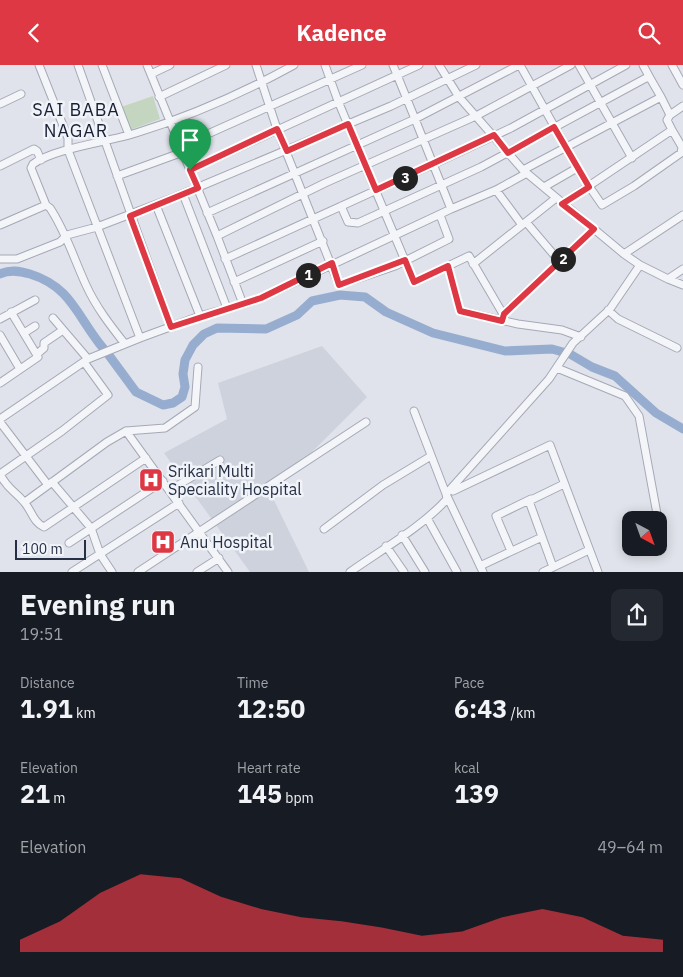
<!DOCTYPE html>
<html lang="en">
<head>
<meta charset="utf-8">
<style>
	body { margin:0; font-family:"IBM Plex Sans",sans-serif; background:#242831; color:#f1f3f6; height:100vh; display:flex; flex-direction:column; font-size:19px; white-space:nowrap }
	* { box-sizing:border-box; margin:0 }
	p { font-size:16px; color:#9ea1a6 }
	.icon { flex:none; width:28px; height:28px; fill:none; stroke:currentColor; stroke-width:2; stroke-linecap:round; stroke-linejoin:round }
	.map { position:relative; height:507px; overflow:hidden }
	.sheet { display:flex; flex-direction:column; background:#171b24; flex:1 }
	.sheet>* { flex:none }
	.needle { width:32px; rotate:139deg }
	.controls { position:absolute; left:622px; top:446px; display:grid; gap:10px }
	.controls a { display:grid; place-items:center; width:45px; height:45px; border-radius:10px; background:#171b24; box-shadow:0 2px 12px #0003; font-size:25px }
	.scale { position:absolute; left:15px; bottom:12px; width:71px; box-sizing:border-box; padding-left:5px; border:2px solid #272f44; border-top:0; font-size:14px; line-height:18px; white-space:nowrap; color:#272f44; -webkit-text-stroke:4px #f0f3f8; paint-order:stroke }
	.pin { position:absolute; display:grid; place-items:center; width:42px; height:42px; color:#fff; margin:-51px -21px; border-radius:50% 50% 50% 0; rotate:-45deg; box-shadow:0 0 5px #0007 }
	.pin .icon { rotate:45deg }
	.km { position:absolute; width:25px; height:25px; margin:-12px; border-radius:50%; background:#222; color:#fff; font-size:14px; line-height:25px; text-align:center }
	.round { display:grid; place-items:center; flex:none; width:52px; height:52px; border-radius:10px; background:#242831 }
	.summary { display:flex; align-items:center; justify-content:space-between; height:85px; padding:0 20px }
	h1 { font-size:28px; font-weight:700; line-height:38px }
	.figures { display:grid; grid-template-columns:repeat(3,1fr); gap:8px; height:85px; padding:5px 20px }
	.figures div { display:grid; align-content:center }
	.figures b { font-size:25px; font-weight:700 }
	.figures small { font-size:14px; font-weight:400 }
	.figures p { font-size:14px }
	.chart { height:140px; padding:10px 20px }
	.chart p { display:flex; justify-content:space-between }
	.chart svg { width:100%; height:90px; margin-top:5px; fill:#dd3843; opacity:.7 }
	header { display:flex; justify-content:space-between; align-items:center; height:65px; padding:0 20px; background:#dd3843; color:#fff; font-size:22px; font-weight:700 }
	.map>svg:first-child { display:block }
	.built { fill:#ced2dd }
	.green { fill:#c4d6c0 }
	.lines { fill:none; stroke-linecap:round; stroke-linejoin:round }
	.river { stroke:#97adcf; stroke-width:9 }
	.minor-casing { stroke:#a5a9b6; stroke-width:9 }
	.minor { stroke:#f4f5f8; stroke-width:7 }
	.route-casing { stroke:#fff; stroke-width:10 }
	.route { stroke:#dd3843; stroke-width:6 }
	.labels { text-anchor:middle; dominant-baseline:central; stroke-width:5; stroke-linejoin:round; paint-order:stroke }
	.poi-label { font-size:16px; fill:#272f44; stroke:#f0f3f8; text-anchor:start }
	.neighbourhood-label { font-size:18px; letter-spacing:1px; fill:#192035; stroke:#f0f3f8 }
</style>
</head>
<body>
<header><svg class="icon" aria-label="back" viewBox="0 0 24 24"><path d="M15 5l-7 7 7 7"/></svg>Kadence<svg class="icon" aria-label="search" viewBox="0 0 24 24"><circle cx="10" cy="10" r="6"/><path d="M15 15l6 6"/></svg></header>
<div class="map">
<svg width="683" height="507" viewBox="0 0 683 507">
	<rect width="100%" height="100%" fill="#e0e3eb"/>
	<path class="built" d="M 322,281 L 367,332 L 307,392 L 267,421 L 309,507 L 250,507 L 164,388 L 227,354 L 218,318 Z"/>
	<path class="green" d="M 153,31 L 160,54 L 130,65 L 121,42 Z"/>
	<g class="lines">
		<path class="river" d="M 0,209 C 10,204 20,206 30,209 C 72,222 77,252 103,283
			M 108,289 L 136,327 L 163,340 L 173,338 L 182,332 L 185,322 L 183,309 L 185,295 L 193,280 L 204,269 L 217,263 L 266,264 L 297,250 L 312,236 L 340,230 L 365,232 L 386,247 L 433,268 L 505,286 L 552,284 L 570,289 L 592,302 L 615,311 L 656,348 L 683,364"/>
		<defs>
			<path id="minor" d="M 78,0 L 171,262
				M 102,0 L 129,70
				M 147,0 L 217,171 L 325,118 L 476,51 L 571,0
				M 256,0 L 277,64 L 339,220 L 395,201 L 449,174 L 440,150
				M 325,0 L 338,36 L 414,217 L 448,201 L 460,246 L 518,259 L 562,265 L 581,272
				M 393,0 L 415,54 L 519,0
				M 439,0 L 459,32 L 523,105 L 624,189
				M 520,0 L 582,111 L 602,140 L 634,121 L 681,88 L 682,82 L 672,65
				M 579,0 L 632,93
				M 643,0 L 650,13
				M 672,0 L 683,20
				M 151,9 L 170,0
				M 159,32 L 226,0
				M 0,39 L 21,29
				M 181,81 L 362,0
				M 0,101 L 34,84 L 37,86 L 41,95
				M 190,105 L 419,0
				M 523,105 L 661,32 L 670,50
				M 117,111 L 183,87
				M 544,122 L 577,103
				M 496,125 L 522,160
				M 183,129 L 227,243
				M 562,139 L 672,65 L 667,55 L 670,50 L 683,41
				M 156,140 L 200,251
				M 341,141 L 348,157 L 358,158 L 481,102 L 646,13 L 650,13 L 661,32
				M 451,144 L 496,125 L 527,108
				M 207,148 L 415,54 L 451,144 L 261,233 L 243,239 L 217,171
				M 526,157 L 560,197
				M 0,160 L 46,140
				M 0,194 L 17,194 L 60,177 L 67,170 L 97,162 L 175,132 L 391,41 L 476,0
				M 225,194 L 447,93 L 511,63 L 626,0
				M 473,199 L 556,133
				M 640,200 L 624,189 L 683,150
				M 448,201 L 469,191 L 503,249 L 503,253
				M 668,214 L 683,220
				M 234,217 L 323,176
				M 608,245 L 618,254 L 677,283
				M 503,249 L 594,164
				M 53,253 L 88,294
				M 0,254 L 35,235
				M 24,268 L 35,261
				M 0,270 L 20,304
				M 140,273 L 200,251 L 243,239
				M 125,279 C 110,260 96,242 86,220 C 74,194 66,167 50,143 L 46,140 L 31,103 L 33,99 C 55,83 108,77 136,68 C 191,51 243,28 294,0
				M 37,289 L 44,283 L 44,278 L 63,265
				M 557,303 L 625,331 L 639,351 L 657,449
				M 0,318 L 38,292 L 11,247
				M 414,346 L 446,429 L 483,507
				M 0,354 L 88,294 L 140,273 L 68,85 L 68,73 L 39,0
				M 0,357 L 48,420
				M 126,366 L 165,363 L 195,342 L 198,302
				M 0,409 C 7,424 15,426 24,437 C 32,446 33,457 44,462 L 146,393
				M 0,409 L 62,366 L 108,330 L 84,297
				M 52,417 L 91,463 L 100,489 L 112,507
				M 170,425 L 220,395
				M 453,426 L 550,380 L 598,507
				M 25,437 L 107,377 L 126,366 L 228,507
				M 427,453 L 457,507
				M 324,464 L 383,420 L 431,391
				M 402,470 L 425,507
				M 69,478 L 163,416
				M 386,481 L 404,507
				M 511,486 L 496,451 L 531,434
				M 480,501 L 542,472
				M 553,502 L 529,436 L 564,419
				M 72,507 L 179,438
				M 138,507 L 366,357
				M 197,507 L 219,493
				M 350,507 C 381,485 422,462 447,434 L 446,429 L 549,314 L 573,278 L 610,244 L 640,200 L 668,214 L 683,204
				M 543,507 L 589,485"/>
		</defs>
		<use href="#minor" class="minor-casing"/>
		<use href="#minor" class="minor"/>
	</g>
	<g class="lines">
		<defs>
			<path id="route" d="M 348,59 L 376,125 L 494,70 L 508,88 L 554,62 L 589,122 L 562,139 L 594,164 L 504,249 L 502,256 L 460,246 L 448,201 L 414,217 L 405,195 L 339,220 L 332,198 L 261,233 L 171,262 L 130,151 L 198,123 L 190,105 L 277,64 L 287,86 Z"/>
		</defs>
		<use href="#route" class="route-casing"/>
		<use href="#route" class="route"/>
	</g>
	<defs>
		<symbol id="hospital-square" viewBox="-11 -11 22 22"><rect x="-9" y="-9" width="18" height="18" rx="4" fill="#dd3843" stroke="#f0f3f8"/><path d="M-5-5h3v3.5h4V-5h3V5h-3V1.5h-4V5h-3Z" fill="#fff"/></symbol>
	</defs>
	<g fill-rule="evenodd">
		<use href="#hospital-square" x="137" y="401" width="28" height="28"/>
		<use href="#hospital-square" x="149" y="463" width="28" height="28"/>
	</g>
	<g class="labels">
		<g class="poi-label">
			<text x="168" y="406">Srikari Multi<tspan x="168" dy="18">Speciality Hospital</tspan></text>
			<text x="180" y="477">Anu Hospital</text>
		</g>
		<g class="neighbourhood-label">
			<text x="76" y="44">SAI BABA<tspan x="76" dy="21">NAGAR</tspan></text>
		</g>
	</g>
</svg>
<div class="controls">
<a><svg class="needle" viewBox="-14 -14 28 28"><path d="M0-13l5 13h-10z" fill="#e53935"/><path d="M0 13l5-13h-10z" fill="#9ea1a6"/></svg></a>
</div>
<div class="scale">100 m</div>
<div class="pin" style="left:190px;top:105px;background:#1e9e55"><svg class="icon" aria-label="arrive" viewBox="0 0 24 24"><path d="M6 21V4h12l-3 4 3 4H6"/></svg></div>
<b class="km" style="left:308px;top:210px">1</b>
<b class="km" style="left:563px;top:194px">2</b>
<b class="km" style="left:405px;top:113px">3</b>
</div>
<section class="sheet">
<div class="summary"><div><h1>Evening run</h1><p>19:51</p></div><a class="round"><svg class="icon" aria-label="share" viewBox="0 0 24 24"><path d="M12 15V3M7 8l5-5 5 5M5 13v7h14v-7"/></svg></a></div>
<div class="figures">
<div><p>Distance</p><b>1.91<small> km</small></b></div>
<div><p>Time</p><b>12:50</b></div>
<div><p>Pace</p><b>6:43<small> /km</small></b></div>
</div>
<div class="figures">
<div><p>Elevation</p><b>21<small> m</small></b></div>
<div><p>Heart rate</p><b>145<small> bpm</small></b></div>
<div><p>kcal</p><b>139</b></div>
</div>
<div class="chart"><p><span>Elevation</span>49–64 m</p>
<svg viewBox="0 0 160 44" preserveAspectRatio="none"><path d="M0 44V38L10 29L20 15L30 6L40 8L50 17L60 23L70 27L80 29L90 32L100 36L110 34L120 27L130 23L140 27L150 36L160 38V44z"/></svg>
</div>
</section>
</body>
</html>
